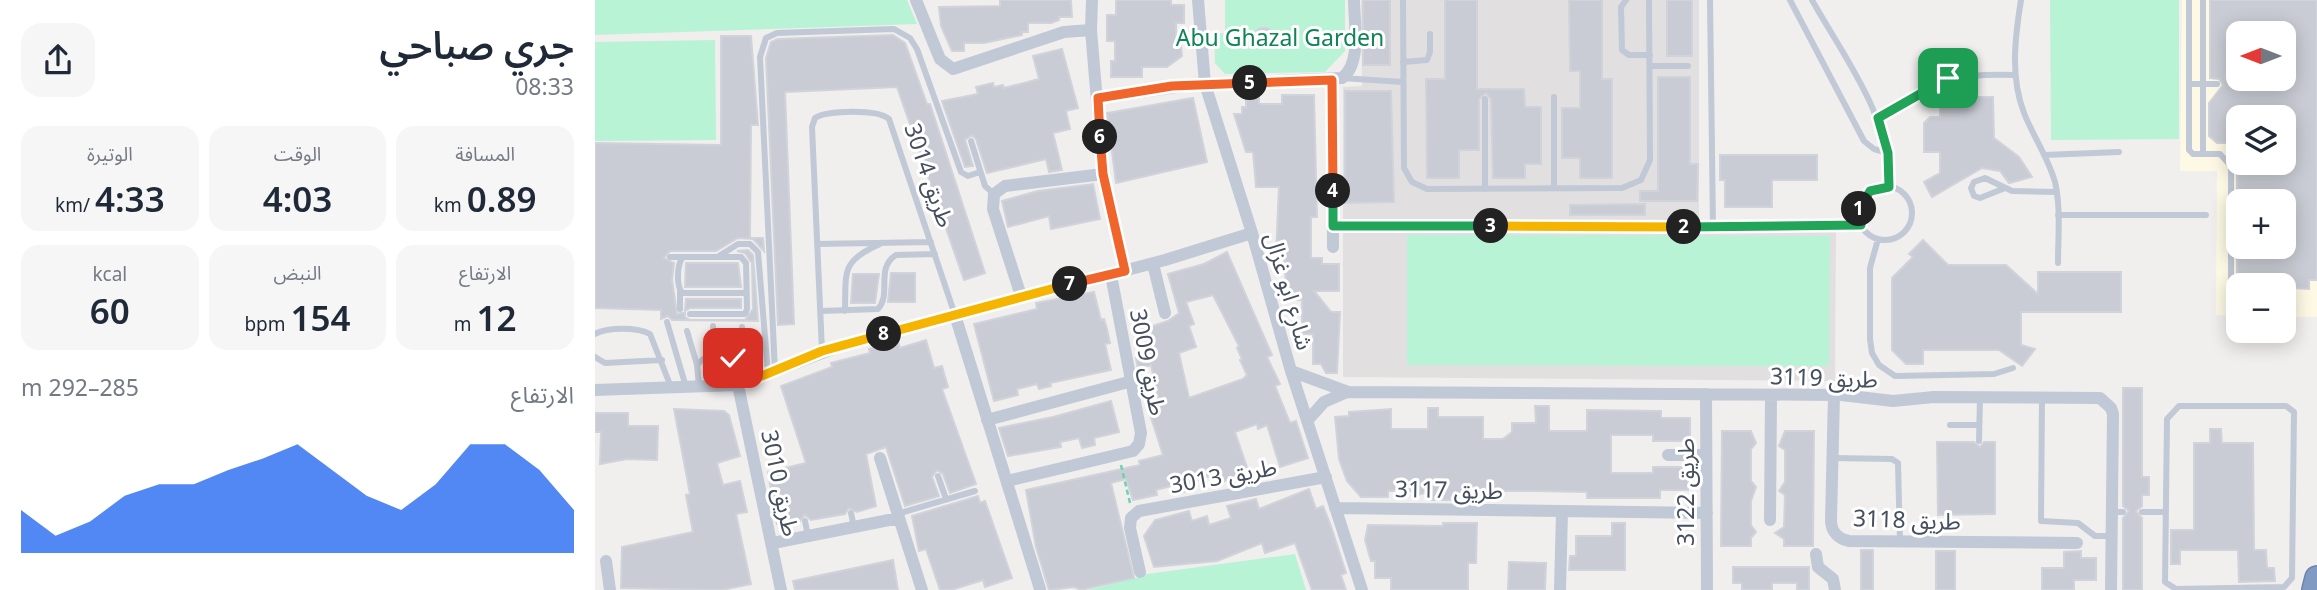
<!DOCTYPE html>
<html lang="ar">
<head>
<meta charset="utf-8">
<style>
	body { margin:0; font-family:"Noto Sans","Noto Sans Arabic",sans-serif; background:#f6f6f7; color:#1f2937; direction:rtl; height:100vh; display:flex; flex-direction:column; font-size:26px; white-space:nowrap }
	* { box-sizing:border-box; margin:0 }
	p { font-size:23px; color:#747a83 }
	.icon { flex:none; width:38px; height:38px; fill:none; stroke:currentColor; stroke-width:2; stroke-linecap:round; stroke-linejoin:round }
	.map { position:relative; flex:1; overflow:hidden; direction:ltr }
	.side { display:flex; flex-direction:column; background:#fff; width:595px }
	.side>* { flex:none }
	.needle { width:46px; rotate:270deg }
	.fabs { position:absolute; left:1631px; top:21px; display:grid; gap:14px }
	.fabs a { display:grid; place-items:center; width:70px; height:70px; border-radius:14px; background:#fff; box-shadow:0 4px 18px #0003; font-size:35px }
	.pin { position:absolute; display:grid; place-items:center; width:60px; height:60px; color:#fff; margin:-30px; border-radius:14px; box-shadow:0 4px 10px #0006 }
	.km { position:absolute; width:35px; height:35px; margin:-18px; border-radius:50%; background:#222; color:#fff; font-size:19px; line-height:35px; text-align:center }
	.round { display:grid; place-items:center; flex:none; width:74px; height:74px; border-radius:21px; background:#f6f6f7 }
	.headline { display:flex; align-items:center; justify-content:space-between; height:119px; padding:0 21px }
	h1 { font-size:38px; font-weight:600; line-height:52px }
	.metrics { display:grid; grid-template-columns:repeat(3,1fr); gap:10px; height:119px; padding:7px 21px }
	.metrics div { display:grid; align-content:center; border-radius:18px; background:#f6f6f7; text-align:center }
	.metrics b { font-size:35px; font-weight:600 }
	.metrics small { font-size:19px; font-weight:400 }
	.metrics p { font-size:19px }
	.chart { height:196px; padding:14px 21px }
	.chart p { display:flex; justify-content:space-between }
	.chart svg { width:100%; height:126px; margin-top:7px; fill:#0a56ef; opacity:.7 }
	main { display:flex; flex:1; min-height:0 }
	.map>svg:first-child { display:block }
	.commercial { fill:#fdf9e5; fill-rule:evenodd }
	.education { fill:#e2dfe0 }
	.green { fill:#b8f3d5 }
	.building { fill:#c9ccd4; stroke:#d1d3da; stroke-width:2; fill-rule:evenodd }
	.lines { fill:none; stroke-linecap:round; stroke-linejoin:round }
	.motorway-casing { stroke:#6d85ad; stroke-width:26 }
	.path { stroke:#6dd3ac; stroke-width:2.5; stroke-dasharray:5 3.5; stroke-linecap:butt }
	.service { stroke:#c0c9d5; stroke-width:6 }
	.minor { stroke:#c0c9d5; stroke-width:12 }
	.motorway { stroke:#819ac1; stroke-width:23 }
	.split-1-casing { stroke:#fff; stroke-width:14 }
	.split-2-casing { stroke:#fff; stroke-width:14 }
	.split-3-casing { stroke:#fff; stroke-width:14 }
	.split-4-casing { stroke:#fff; stroke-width:14 }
	.split-5-casing { stroke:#fff; stroke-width:14 }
	.split-6-casing { stroke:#fff; stroke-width:14 }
	.split-7-casing { stroke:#fff; stroke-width:14 }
	.split-8-casing { stroke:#fff; stroke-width:14 }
	.split-9-casing { stroke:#fff; stroke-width:14 }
	.split-1 { stroke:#22a559; stroke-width:9 }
	.split-2 { stroke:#22a559; stroke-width:9 }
	.split-3 { stroke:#f5b400; stroke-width:9 }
	.split-4 { stroke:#22a559; stroke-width:9 }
	.split-5 { stroke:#f0652b; stroke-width:9 }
	.split-6 { stroke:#f0652b; stroke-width:9 }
	.split-7 { stroke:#f0652b; stroke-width:9 }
	.split-8 { stroke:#f5b400; stroke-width:9 }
	.split-9 { stroke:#f5b400; stroke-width:9 }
	.labels { text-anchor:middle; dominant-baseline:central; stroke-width:6; stroke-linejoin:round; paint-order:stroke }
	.park-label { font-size:23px; fill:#0f8556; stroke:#fff }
	.street-label { font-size:23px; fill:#454f5d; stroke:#fff }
</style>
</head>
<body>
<main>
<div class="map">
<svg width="1722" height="590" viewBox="0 0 1722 590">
	<rect width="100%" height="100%" fill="#f1eeee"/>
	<path class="commercial" d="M 1587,0 L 1722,0 L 1722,317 L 1689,317 L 1689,285 L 1643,285 L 1643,316 L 1621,315 L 1622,171 L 1585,171 ZM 1643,33 L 1689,33 L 1689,79 L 1643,79 ZM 1643,117 L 1689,117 L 1689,163 L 1643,163 ZM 1643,201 L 1689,201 L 1689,247 L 1643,247 Z"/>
	<path class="education" d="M 766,0 L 1104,0 L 1104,228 L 1241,228 L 1240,381 L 748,377 L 748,87 L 767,86 Z"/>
	<path class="green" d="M 0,0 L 312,0 L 322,24 L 0,35 Z
		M 630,0 L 750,0 L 750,51 L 730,72 L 630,74 L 620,63 L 619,34 L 630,33 Z
		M 1455,0 L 1584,0 L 1584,139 L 1456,140 Z
		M 120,40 L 121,140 L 0,141 L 0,42 Z
		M 812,235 L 1235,236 L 1234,366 L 812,365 Z
		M 700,554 L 711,590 L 493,590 L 545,577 L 545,575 Z"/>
	<path class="building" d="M 405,0 L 476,0 L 477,17 L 464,17 L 464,20 L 456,23 L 433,23 L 433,32 L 427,32 L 427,35 L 389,43 L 369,43 L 369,51 L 357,51 L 346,26 L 344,7 L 405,6 Z
		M 521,0 L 576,0 L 576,5 L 589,5 L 589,23 L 581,23 L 581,46 L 586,46 L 587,56 L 572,67 L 547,67 L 547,77 L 516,77 L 516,61 L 520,61 L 520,41 L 512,41 L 512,15 L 521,15 Z
		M 768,0 L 795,0 L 795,65 L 768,65 Z
		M 850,0 L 882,0 L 882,89 L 929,89 L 930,107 L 946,107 L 946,164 L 930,164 L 930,178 L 898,178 L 896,99 L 891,93 L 884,99 L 884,150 L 864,150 L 864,178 L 832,178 L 831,79 L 850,79 Z
		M 974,0 L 1007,0 L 1007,79 L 1017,79 L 1017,178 L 985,178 L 985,158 L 967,158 L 967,108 L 985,108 L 985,71 L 975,71 Z
		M 1072,0 L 1097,0 L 1097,56 L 1072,56 Z
		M 1615,0 L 1722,0 L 1722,280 L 1714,280 L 1714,289 L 1642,285 L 1642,247 L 1689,247 L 1689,201 L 1642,201 L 1642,163 L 1689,163 L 1689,117 L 1643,117 L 1643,143 L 1622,143 L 1614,136 L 1614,103 L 1628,85 L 1624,79 L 1615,78 ZM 1643,33 L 1689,33 L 1689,79 L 1643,79 Z
		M659 38a10 10 0 1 1 20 0a10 10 0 1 1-20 0Z
		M 298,35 L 310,43 L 332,104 L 335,104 L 390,273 L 369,280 L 302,87 L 190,92 L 199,324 L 183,325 L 171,58 L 176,42 L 183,39 Z
		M 126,36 L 156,36 L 163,125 L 156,125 L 155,238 L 168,238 L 169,251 L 158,239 L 143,238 L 121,251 L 75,251 L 69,258 L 79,263 L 77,280 L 82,314 L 90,312 L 90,317 L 95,320 L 150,320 L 158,309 L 157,263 L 150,253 L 142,251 L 153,250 L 158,255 L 163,321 L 77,320 L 73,316 L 66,319 L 66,310 L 0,308 L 0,143 L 126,145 Z
		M 467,49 L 483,108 L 471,111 L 475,129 L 458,133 L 467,170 L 454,172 L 451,159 L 392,173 L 381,139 L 377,135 L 370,140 L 378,166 L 370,167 L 347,101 L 383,94 L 381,87 L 398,83 L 399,87 L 408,85 L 409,88 L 444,79 L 438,56 Z
		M 1063,77 L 1095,77 L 1095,164 L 1103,164 L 1102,201 L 1045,201 L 1045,191 L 1063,191 Z
		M 651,91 L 664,91 L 664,104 L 687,104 L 687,95 L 719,95 L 722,217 L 716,217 L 716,258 L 727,258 L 727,264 L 744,264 L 744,291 L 719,291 L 736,312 L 745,312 L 742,373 L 731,373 L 726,364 L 718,364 L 718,334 L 707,334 L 707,300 L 692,300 L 689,254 L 681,254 L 684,187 L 661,187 L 658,152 L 651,152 L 639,114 L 647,114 L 647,107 L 651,107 Z
		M 750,91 L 796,91 L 799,202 L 750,203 Z
		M 1345,97 L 1398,97 L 1399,138 L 1424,157 L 1437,177 L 1414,183 L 1405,171 L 1387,168 L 1337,197 L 1329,182 L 1345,173 L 1345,152 L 1329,152 L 1329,123 L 1335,117 L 1345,117 Z
		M 598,98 L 612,162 L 521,183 L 512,113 Z
		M 1125,155 L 1222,155 L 1222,180 L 1177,180 L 1177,207 L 1130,207 L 1130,180 L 1125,180 Z
		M 498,184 L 505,219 L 456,229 L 454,216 L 413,227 L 407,201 L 443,191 Z
		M 1050,204 L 1050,215 L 975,215 L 975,205 Z
		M 1328,240 L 1353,265 L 1411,265 L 1443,294 L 1443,272 L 1526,272 L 1526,312 L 1426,312 L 1426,345 L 1440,349 L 1427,366 L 1404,350 L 1328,350 L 1328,364 L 1311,364 L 1297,350 L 1297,278 L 1318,257 L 1314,254 Z
		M 632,252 L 677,355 L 672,357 L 685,384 L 680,386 L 695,423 L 701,421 L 713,458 L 685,467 L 672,425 L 663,429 L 662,424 L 640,432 L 654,473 L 627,482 L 624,473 L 594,483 L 596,490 L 585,493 L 583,484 L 561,490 L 562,495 L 538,500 L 531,479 L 516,483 L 539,578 L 486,590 L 479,587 L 454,590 L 441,547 L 431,490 L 545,465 L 544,461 L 568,455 L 554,411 L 565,407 L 556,365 L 543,370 L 541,358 L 554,353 L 546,330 L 573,321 L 584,313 L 573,274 L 609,264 ZM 618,295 L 644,346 L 642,348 L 647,359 L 645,360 L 652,375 L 648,379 L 594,398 L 584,353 L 601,347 L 594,326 L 599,324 L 591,302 Z
		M 91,263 L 143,263 L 146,287 L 90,287 Z
		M 296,273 L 320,273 L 320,302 L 293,302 Z
		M 258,274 L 284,274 L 280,303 L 256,303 Z
		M 499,292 L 506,320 L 509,319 L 512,329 L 515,343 L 510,344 L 516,370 L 455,383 L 456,386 L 444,389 L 442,384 L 422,389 L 423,395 L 399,401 L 379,324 L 442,309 L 441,303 Z
		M 91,299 L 146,299 L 146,308 L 95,308 L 90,311 Z
		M 331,340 L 339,368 L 347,366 L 353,387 L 347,389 L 381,484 L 355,493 L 348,474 L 342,470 L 337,477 L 344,496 L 310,506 L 291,447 L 271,454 L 281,506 L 262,512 L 254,508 L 250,514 L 216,520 L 210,515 L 204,522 L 182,524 L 173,472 L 211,463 L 186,386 L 237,367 L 236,363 L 275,353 L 274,349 L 303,341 L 305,348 Z
		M 1528,388 L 1547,388 L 1547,477 L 1554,477 L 1554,495 L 1547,495 L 1547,506 L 1541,511 L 1547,518 L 1547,590 L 1528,590 L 1528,518 L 1534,511 L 1528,506 Z
		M 516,401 L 524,432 L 499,438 L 500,445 L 487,448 L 484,438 L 465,442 L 466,447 L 413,456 L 404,428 L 458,417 Z
		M 940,406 L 954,406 L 954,431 L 992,431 L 992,410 L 1066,411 L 1066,418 L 1095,418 L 1095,441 L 1058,441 L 1058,435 L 1016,435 L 1016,473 L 1058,473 L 1058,467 L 1093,467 L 1093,490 L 1065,490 L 1065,498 L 992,498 L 992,492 L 940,491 L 887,491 L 887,495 L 856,497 L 856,500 L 836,500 L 836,491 L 819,496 L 816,491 L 793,491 L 793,497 L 766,497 L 752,481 L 744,459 L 740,417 L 754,416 L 754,412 L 796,409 L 796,429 L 833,429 L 833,408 L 843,408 L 843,417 L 888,417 L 888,439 L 908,439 L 917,432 L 917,423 L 941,423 Z
		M 79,409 L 129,411 L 134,415 L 145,456 L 122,463 L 128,485 L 145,481 L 152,512 L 141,514 L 156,584 L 127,590 L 26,588 L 27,547 L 98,532 L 91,495 L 95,494 Z
		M 0,413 L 33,413 L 33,426 L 63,426 L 62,460 L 32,459 L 5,464 L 6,432 L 0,432 Z
		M 1615,429 L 1626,429 L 1627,443 L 1658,443 L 1659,550 L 1671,550 L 1672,568 L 1679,568 L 1680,581 L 1644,582 L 1643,550 L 1585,550 L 1585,564 L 1576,564 L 1576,530 L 1599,530 L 1599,443 L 1615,443 Z
		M 1127,431 L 1156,431 L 1161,443 L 1156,449 L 1156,481 L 1161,487 L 1156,501 L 1156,525 L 1161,532 L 1156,538 L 1156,546 L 1126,546 Z
		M 1190,431 L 1219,431 L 1218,546 L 1189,546 L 1189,539 L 1180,533 L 1189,527 L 1190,495 L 1184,491 L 1190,482 L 1190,450 L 1184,446 Z
		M 1342,442 L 1379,442 L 1385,447 L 1389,442 L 1400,442 L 1400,514 L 1343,515 Z
		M 714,489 L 721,509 L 728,506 L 736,526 L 751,573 L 746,575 L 751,590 L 717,590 L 700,543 L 670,553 L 667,543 L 622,561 L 559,567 L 549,536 L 560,520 L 594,511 L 597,521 L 612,516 L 614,525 L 636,518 L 632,506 L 661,499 L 664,509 Z
		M 383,496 L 385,503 L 390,501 L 417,578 L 390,587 L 388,580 L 356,590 L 345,590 L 331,549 L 324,551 L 317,516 Z
		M 848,523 L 882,523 L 881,563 L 873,563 L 873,590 L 796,590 L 796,578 L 780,578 L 780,561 L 776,561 L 770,540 L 773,525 L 848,526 Z
		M 1017,523 L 1030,523 L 1030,570 L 974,570 L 975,556 L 981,556 L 981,536 L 1017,536 Z
		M 1266,550 L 1278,550 L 1278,590 L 1266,590 Z
		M 1341,551 L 1360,551 L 1360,590 L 1341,590 Z
		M 1486,551 L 1486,558 L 1501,558 L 1501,580 L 1479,580 L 1479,590 L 1447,590 L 1447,568 L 1469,568 L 1469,552 Z
		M 298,560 L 303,590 L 200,590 L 198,581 Z
		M 914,562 L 951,563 L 950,590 L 913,590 Z
		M 1138,567 L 1214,567 L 1214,590 L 1202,590 L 1202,583 L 1177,583 L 1177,590 L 1147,590 L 1147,583 L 1138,583 Z"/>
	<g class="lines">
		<defs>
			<path id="motorway" d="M 1719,590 L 1722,578"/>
		</defs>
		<use href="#motorway" class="motorway-casing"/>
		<path class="path" d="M 526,465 L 535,503"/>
		<path class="service" d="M 808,0 L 809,168 L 817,182 L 832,189 L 1027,188 L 1046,180 L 1055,160 L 1054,0
			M 1031,0 L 1026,7 L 1027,50 L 1034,55 L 1055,55
			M 1115,0 L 1118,227
			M 1195,0 L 1269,141 L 1279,149 L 1293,153
			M 1217,0 C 1250,59 1296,116 1294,187
			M 1426,0 C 1420,37 1415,77 1429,113 C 1438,136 1453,157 1460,182 C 1466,208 1463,236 1463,263
			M 1594,0 L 1594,150 L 1598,154 L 1625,154 L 1636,166 L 1636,287 L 1643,299
			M 1608,0 L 1608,154
			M 808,62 L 832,60 L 835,52 L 835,34
			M 1055,66 L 1093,66
			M 747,78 L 808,82
			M 1594,84 L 1622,84
			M 1283,118 C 1342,82 1349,73 1420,75
			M 376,141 L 390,186 L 399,194
			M 1449,155 L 1524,152
			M1263 213a27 27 0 1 1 54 0a27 27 0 1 1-54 0Z
			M 959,188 L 959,97
			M 1410,188 L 1385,198 L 1379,196 L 1376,188 L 1379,182 L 1390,178 L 1417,191 L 1462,192
			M 890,189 L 890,99
			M 1463,215 L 1611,215
			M 738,226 L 1266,225
			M 1283,239 L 1275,268 L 1275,339 L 1277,353 L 1284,365 L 1300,376 L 1399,374 L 1418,368
			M 222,244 L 336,242
			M 124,256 L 143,244 L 155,244 L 163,252 L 173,373
			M 75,257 L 88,257
			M 85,309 L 85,292
			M 226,311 L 283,309 C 297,294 280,268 301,255 L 340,254
			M 250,311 C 251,271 246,261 285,244
			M 95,314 L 150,314 L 152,309 L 151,263 L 146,257 L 88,257 C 82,264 81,285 87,293 L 151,293
			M 72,322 L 91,387
			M 92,331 L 102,365
			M 0,334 C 12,327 43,327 55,334 L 76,387
			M 227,351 L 217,127 L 220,118 C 232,110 283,109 294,119 L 360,315
			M 0,357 L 10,363 L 67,360
			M 117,359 L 118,326
			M 147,360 L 147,327
			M 180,371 L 165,57 L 171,38 L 182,33 L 299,29 L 315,38 L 322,49 L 366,172 L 373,176 L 385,172
			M 104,386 L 102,365 L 108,359 L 145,359 L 148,362 L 152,382
			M 1447,397 L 1446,521 L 1483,523 L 1500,536 L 1516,536
			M 1584,406 L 1691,406 L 1699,412 L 1697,578 L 1689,587 L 1581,589 L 1570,582 L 1572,419 Z
			M 1355,425 L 1384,425
			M 1384,441 L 1385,397
			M 1238,458 L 1297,459 L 1303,463 L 1305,542
			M 343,476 L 351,499
			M 1517,512 L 1528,512
			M 1547,512 L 1570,512
			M 256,513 L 259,527
			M 302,514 L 380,491
			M 210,521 L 213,536"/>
		<path class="minor" d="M 321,0 L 345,59 L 358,69 L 469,32 L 496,30
			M 497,0 L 496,30 L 508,174 L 530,271
			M 603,0 L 610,84 L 657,233 L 696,371 L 767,590
			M 737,80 L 738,247
			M 503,98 L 595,85 L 747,78 C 767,64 759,22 759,0
			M 558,264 L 570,313
			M 426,296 L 398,209 L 399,194 L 410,186 L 508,174
			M 360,315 L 445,589
			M 696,371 L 753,392 L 1246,395 L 1298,401 L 1339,397 L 1505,398 L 1516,408 L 1518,414 L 1516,590
			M 143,385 L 186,590
			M 0,390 L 143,385 L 254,343 L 570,260 L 657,233
			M 1111,394 L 1112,590
			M 1239,395 L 1236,520 C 1236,531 1243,539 1254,541 L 1482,543
			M 392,420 L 537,381
			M 712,421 L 729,402 L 752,392
			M 1073,455 L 1110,455
			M 285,458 L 327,590
			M 412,481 L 538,451 L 544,444 L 546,433 L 516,275
			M 740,508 L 1112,513
			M 1175,520 L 1176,396
			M 178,543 L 304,518
			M 1221,554 L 1223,567 L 1238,579 L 1240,590
			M 11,561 L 15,590
			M 545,572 L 535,528 L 536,518 L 544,511 L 731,477
			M 965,590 L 967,512"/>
		<use href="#motorway" class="motorway"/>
	</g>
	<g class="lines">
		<defs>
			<path id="split-1" d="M 1264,209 L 1275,191 L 1294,187 L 1293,153 L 1283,118 L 1353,78"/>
			<path id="split-2" d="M 1089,227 L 1266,225 L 1264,209"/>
			<path id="split-3" d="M 896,226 L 1089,227"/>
			<path id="split-4" d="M 738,191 L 738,226 L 896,226"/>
			<path id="split-5" d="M 655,83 L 737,80 L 738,191"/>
			<path id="split-6" d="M 505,137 L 503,98 L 577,86 L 655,83"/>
			<path id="split-7" d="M 475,284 L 530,271 L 508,174 L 505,137"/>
			<path id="split-8" d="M 289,334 L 475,284"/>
			<path id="split-9" d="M 138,358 L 148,362 L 152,382 L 227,351 L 289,334"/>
		</defs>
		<use href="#split-1" class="split-1-casing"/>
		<use href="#split-2" class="split-2-casing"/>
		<use href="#split-3" class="split-3-casing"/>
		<use href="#split-4" class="split-4-casing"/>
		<use href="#split-5" class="split-5-casing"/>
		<use href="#split-6" class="split-6-casing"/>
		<use href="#split-7" class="split-7-casing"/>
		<use href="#split-8" class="split-8-casing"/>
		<use href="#split-9" class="split-9-casing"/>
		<use href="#split-1" class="split-1"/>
		<use href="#split-2" class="split-2"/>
		<use href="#split-3" class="split-3"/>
		<use href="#split-4" class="split-4"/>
		<use href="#split-5" class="split-5"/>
		<use href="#split-6" class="split-6"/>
		<use href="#split-7" class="split-7"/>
		<use href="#split-8" class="split-8"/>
		<use href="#split-9" class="split-9"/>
	</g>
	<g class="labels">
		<g class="park-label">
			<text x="685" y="37">Abu Ghazal Garden</text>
		</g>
		<g class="street-label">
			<text transform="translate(335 175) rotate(71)">طريق 3014</text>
			<text transform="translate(695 291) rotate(74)">شارع ابو غزال</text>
			<text transform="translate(554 362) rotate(79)">طريق 3009</text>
			<text transform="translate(1229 377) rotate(2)">طريق 3119</text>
			<text transform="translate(628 475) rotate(-10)">طريق 3013</text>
			<text transform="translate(186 483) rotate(78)">طريق 3010</text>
			<text transform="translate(854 489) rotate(1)">طريق 3117</text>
			<text transform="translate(1090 492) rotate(-90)">طريق 3122</text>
			<text transform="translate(1312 519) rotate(2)">طريق 3118</text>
		</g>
	</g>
</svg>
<div class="fabs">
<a><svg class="needle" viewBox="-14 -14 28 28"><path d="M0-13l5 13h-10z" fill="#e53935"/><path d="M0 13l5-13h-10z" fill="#747a83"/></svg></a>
<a><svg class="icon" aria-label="layers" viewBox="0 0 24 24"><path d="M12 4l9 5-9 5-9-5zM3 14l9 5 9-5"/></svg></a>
<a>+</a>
<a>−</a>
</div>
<div class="pin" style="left:1353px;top:78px;background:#1e9e55"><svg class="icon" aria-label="arrive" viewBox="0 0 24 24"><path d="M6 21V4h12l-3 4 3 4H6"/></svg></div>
<div class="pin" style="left:138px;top:358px;background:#d93025"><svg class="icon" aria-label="check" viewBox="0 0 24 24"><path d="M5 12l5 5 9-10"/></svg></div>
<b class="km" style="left:1264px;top:209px">1</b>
<b class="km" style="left:1089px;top:227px">2</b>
<b class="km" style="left:896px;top:226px">3</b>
<b class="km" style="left:738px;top:191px">4</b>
<b class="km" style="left:655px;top:83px">5</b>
<b class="km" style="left:505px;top:137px">6</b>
<b class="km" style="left:475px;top:284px">7</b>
<b class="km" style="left:289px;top:334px">8</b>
</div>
<section class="side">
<div class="headline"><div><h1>جري صباحي</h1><p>08:33</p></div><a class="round"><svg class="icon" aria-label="share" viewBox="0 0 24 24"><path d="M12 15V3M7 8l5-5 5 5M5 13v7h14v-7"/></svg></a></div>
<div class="metrics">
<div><p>المسافة</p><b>0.89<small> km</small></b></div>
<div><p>الوقت</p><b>4:03</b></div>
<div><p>الوتيرة</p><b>4:33<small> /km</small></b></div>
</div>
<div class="metrics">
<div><p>الارتفاع</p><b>12<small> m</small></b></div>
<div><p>النبض</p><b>154<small> bpm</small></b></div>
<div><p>kcal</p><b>60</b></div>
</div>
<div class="chart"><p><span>الارتفاع</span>285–292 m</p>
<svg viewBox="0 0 160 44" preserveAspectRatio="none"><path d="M0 44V29L10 38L20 33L30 24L40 20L50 20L60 15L70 11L80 6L90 15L100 24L110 29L120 20L130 6L140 6L150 15L160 29V44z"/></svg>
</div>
</section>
</main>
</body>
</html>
